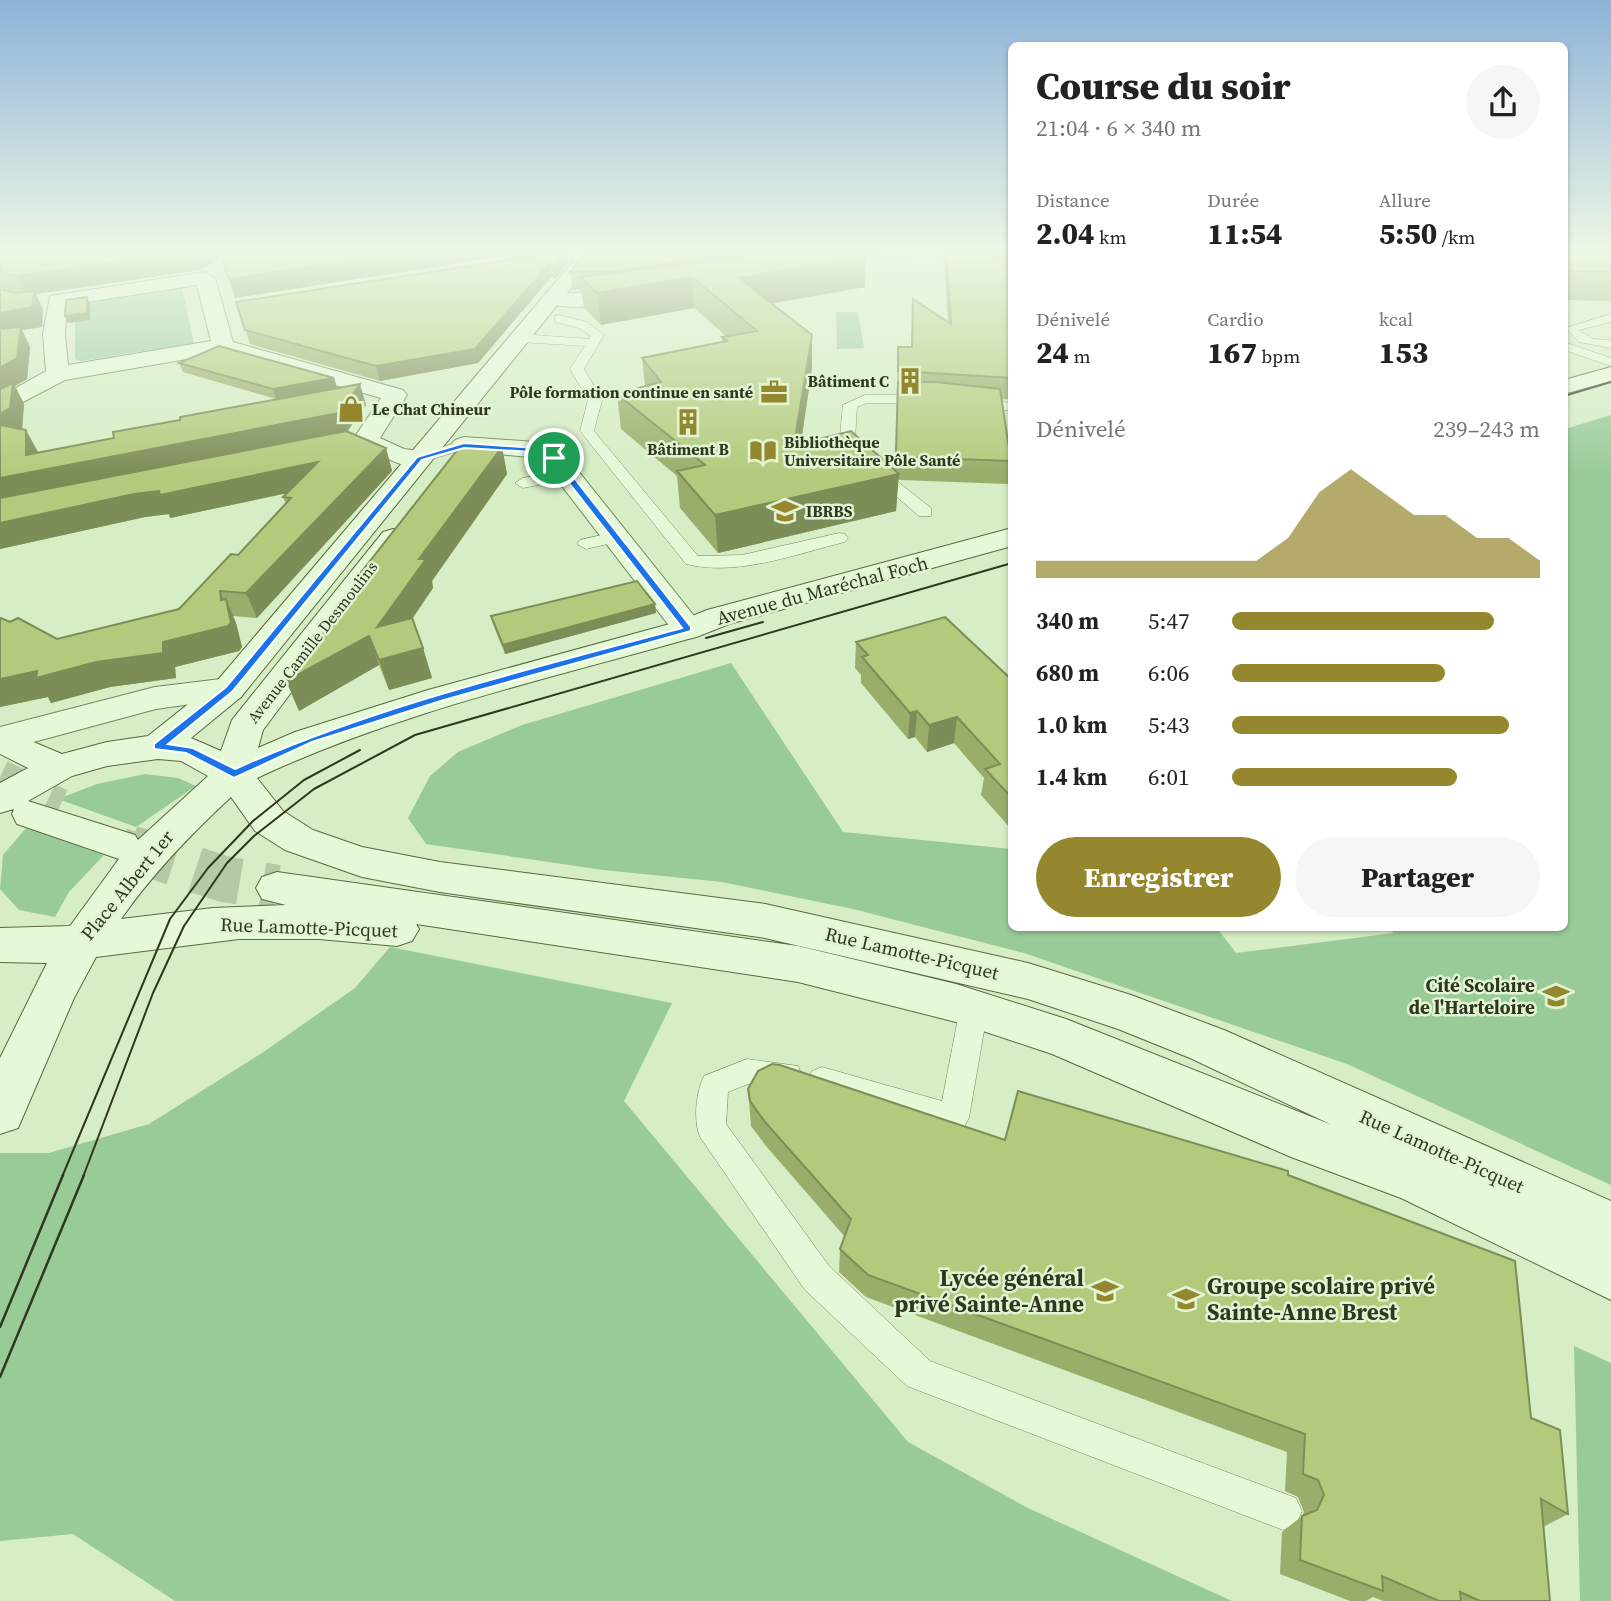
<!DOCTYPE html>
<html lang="fr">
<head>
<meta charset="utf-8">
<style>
	body { margin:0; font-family:"Source Serif 4",serif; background:#f6f6f6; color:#222; height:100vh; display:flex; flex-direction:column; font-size:26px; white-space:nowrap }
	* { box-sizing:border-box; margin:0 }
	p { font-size:23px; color:#767676 }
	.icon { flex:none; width:38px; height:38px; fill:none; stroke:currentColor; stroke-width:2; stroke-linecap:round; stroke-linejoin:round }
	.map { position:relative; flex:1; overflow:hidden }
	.drawer { position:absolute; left:1008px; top:42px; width:560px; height:889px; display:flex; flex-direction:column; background:#fff; border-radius:10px; box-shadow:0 2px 5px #0004 }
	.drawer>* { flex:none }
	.pin { position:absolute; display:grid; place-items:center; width:60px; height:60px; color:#fff; margin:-30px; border:4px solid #fff; border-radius:50%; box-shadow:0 2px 7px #0007 }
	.round { display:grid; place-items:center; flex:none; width:74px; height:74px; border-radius:37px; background:#f6f6f6 }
	.summary { display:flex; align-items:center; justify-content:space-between; height:119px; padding:0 28px }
	h1 { font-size:38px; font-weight:800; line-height:52px }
	.stats { display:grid; grid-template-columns:repeat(3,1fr); gap:10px; height:119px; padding:7px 28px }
	.stats div { display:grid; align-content:center }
	.stats b { font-size:30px; font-weight:800 }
	.stats small { font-size:19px; font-weight:400 }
	.stats p { font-size:19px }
	.chart { height:196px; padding:14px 28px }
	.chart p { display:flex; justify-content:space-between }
	.chart svg { width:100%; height:126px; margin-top:7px; fill:#94872d; opacity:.7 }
	.primary-button { display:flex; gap:14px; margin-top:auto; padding:14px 28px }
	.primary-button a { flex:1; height:80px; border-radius:42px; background:#94872d; color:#fff; font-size:28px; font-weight:800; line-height:80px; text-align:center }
	.primary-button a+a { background:#f6f6f6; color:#222 }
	ul { padding:0 28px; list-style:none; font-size:23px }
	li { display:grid; grid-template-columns:112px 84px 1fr; align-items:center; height:52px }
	li i { height:18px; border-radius:9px; background:#94872d }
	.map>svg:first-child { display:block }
	.green { fill:#99cb99 }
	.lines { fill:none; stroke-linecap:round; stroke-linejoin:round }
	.secondary-tunnel-far1 { stroke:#b5c9a4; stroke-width:35; stroke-dasharray:35 18; stroke-linecap:butt }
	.secondary-tunnel { stroke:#b5c9a4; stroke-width:46; stroke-dasharray:46 23; stroke-linecap:butt }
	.service-casing { stroke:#75875c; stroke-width:1 }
	.minor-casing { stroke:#75875c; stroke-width:2 }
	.secondary-casing { stroke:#59693f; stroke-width:2 }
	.service { fill:#e5f8d8; fill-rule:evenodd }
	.minor { fill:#e5f8d8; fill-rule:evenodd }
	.secondary { fill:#e5f8d8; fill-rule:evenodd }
	.tram-far1 { stroke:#2f381f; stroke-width:2 }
	.tram { stroke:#2f381f; stroke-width:2.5 }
	.wall { fill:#9aae6b }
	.shaded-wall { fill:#7d8d57 }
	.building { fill:#b3ca7c; stroke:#7d8d57; stroke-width:2 }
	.route { fill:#1a73e8; stroke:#fff; stroke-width:2; fill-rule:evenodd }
	.labels { text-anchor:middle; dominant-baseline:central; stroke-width:5; stroke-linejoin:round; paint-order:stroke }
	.far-poi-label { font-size:16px; font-weight:bold; fill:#2f381f; stroke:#e1f4d4; text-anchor:start }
	.far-street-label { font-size:16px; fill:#2f381f; stroke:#e1f4d4 }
	.street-label { font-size:19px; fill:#2f381f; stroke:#e1f4d4 }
	.poi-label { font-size:19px; font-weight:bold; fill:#2f381f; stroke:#e1f4d4; text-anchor:end }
	.near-poi-label { font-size:23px; font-weight:bold; fill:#2f381f; stroke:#e1f4d4; text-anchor:end }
</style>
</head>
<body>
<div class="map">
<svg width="1611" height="1601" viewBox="0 0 1611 1601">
	<rect width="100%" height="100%" fill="#d6edc5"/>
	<path class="green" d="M 182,288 L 194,343 L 81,361 L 75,359 L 75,303 Z
		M 836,312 L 858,312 L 864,348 L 837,349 Z
		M 1611,415 L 1611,1185 L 1347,1064 L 1024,953 L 853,909 L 722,882 L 603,870 L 426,844 L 408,818 L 430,776 L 458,752 L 522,725 L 731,663 L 843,832 L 1011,849 L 1012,928 L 1217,928 L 1236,953 L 1394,933 L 1386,928 L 1564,928 L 1565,429 Z
		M 145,774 L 178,778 L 196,786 L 136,827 L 58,799 L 97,784 Z
		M 26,828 L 104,855 L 69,892 L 55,917 L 19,910 L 0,889 L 3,855 Z
		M 390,947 L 672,1003 L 624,1101 L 908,1442 L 1028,1508 L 1232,1601 L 175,1601 L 73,1534 L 0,1541 L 0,1153 L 49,1153 L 149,1124 L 262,1053 L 355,988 Z
		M 1574,1346 L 1611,1363 L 1611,1601 L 1580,1601 Z"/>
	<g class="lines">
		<path class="secondary-tunnel-far1" d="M 0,777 L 60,806
			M 121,845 L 135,850"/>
		<path class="secondary-tunnel" d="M 130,848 L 224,879 L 277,888"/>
		<defs>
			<path id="service" d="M 906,251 L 930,251 L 836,271 L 830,268 Z
				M 1611,314 L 1611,322 L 1579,330 L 1593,339 L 1611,340 L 1611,348 L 1579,342 L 1566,328 Z
				M 559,315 L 587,322 L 604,335 L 584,369 L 602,400 L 594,431 L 698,556 L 742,555 L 839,533 L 845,534 L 848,538 L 845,542 C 795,554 737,577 686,564 L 580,431 L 588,400 L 570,369 L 585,346 L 520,342 L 514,338 L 520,334 L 589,339 L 591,336 L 579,328 L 555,322 L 555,316 Z
				M 1564,342 L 1611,358 L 1611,366 L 1564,350 Z
				M 865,395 L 928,395 L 935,399 L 928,403 L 867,403 L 857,407 L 854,454 L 873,462 L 931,508 L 931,516 L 919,516 L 863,468 L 838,456 L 843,405 Z
				M 973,398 L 1012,403 L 1012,411 L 968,405 L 968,399 Z
				M 464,440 L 472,445 L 469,448 L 419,463 L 411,458 Z
				M 567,470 L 575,475 L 573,478 L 523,488 L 515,483 L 523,478 Z
				M 615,532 L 621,533 L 624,537 L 621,541 L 586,549 L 577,544 L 580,540 Z
				M 974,997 L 984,1000 L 988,1008 L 969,1118 L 964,1127 L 954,1131 L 812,1089 L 808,1080 L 812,1071 L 822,1067 L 942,1101 L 960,1008 L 964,1000 Z
				M 747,1059 L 798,1066 L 802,1075 L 798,1084 L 788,1088 L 748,1084 L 728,1092 L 726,1124 L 829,1266 L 930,1361 L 1296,1498 L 1302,1511 L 1296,1524 L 1283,1530 L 907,1386 L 805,1290 L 700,1137 C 693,1120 696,1092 704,1076 Z"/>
			<path id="minor" d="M 557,251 L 601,251 L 592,257 L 515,270 L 506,264 L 515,258 Z
				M 205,272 L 215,278 L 233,342 L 403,390 L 407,395 L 380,438 L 404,449 L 428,452 L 432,458 L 428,464 C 395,472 386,452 363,449 C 351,448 341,456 329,452 L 325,447 L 329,442 L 356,435 L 381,398 L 222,353 L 65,380 L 0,414 L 0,397 L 46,371 L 43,334 L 50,296 ZM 197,285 L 211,341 L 68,365 L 65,334 L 67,305 Z
				M 636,290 L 646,296 L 643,300 C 625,305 553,313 542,299 C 548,291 619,292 636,290 Z
				M 464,437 L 535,442 L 563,452 L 699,622 L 704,629 L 699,636 L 688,639 L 677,636 L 545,464 L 530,457 L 455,450 L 451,445 L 455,440 Z
				M 229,678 L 241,681 L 246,689 L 241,697 L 156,709 L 0,751 L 0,727 L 155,687 Z"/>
			<path id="secondary" d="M 582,251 L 601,251 L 241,697 L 191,738 L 221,751 L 232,720 L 383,532 L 393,529 L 403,532 L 407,538 L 263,730 L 258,748 L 295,732 L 428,690 L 677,622 L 707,610 L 1012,528 L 1012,546 L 729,624 L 699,636 C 551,678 397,712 257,778 L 283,811 L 313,830 L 362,847 L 440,862 L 765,904 L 1028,963 L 1131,995 L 1224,1030 L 1611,1201 L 1611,1300 L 1401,1198 L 1291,1157 L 1052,1054 L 956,1022 L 798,982 L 416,924 L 419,929 L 412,941 L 397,946 L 319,939 L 239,939 L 96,957 L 74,998 L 18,1128 L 0,1134 L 0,1058 L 47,963 L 0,962 L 0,928 L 70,926 L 119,859 L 17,824 L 12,814 L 14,809 L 0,813 L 0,783 L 28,768 L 0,754 L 0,728 L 62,754 L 107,742 L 148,736 L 217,681 ZM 158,759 L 181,761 L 208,776 L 138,840 L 135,835 L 28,801 L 72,776 L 107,766 ZM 231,797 L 255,831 L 285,850 L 362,877 L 440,892 L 765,938 L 1028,999 L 1118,1029 L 1190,1058 L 1332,1125 L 1066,1019 L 956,984 L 798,946 L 277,872 L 262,877 L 256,888 L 262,899 L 286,905 L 213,908 L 121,919 C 153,873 190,835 231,797 Z
				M 1611,367 L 1611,381 L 1564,394 L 1564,380 Z"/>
		</defs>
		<use href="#service" class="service-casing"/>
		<use href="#minor" class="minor-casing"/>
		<use href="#secondary" class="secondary-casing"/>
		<use href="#service" class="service"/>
		<use href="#minor" class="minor"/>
		<use href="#secondary" class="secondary"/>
		<path class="tram-far1" d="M 1564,396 L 1611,382
			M 706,638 L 763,622
			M 62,1177 L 170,919 L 208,868 L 253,821 L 304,780 L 360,750
			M 83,1177 L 153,993 L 184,926 L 227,863 L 254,836 L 314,789 L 415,735 L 1012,563"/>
		<path class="tram" d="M 0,1327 L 63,1175
			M 0,1377 L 84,1175"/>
	</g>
	<path class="wall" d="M 0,251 L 535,251 L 235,298 L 222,259 L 199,270 L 36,294 L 43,310 L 42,327 L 22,330 L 30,347 L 27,379 L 15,386 L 24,404 L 22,429 L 38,453 L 114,438 L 180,420 L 276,399 L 183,372 L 179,363 L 334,378 L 337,388 L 366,405 L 347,432 L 386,448 L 392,471 L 257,618 L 233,616 L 236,623 L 242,647 L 239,651 L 175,667 L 176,678 L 110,687 L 51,703 L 48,697 L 0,707 L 0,618 L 57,639 L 179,609 L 238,555 L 286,504 L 283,497 L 288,493 L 170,518 L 169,514 L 145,517 L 0,549 L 15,293 L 17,293 L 0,288 Z
		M 566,251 L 568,263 L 555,279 L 552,276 L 478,363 L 380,381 L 250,344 L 236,302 Z
		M 943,251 L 1012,251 L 1012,399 L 1002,399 L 1011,461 L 1008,484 L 900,480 L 898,479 L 896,511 L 718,553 L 680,508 L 677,476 L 621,429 L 617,394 L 645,386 L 642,358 L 722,342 L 722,337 L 726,336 L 694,308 L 601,325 L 584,308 L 581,290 L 573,290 L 570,272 L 866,256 L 865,287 L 772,303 L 812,368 L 801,443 L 895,470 L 898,347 L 911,347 L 913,299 L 948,322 Z
		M 1564,251 L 1611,251 L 1611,301 L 1564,300 Z
		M 502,447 L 507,474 L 432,581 L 433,588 L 413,618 L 423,648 L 432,678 L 389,690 L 379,665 L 299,711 L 362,585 L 359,575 Z
		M 655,604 L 656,613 L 505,654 L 493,624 L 491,616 Z
		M 856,642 L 1012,680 L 1012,828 L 1011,829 L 981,795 L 984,778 L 954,743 L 927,752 L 915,737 L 908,739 L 861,683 L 861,675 L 855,668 Z
		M 748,1089 L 1005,1140 L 1288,1175 L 1531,1418 L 1568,1514 L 1543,1527 L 1550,1601 L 1383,1601 L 1373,1597 L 1366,1601 L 1350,1601 L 1280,1574 L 1282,1532 L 1302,1516 L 1304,1512 L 1298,1497 L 1285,1491 L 1287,1452 L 866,1297 L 839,1272 L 840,1249 L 845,1237 L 766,1146 L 751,1126 Z"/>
	<path class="shaded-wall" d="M 194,251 L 236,251 L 199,270 L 36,294 L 43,310 L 42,327 L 22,330 L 30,347 L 27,379 L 15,386 L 24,404 L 22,430 L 0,442 L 0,313 L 26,295 L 17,276 Z
		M 413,251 L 535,251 L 235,298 L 229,279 Z
		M 566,251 L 568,263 L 555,279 L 553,266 Z
		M 737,251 L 794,251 L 794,260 L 692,277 L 694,308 L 601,325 L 597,293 L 615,290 L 613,272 Z
		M 836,251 L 891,251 L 865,257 L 866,256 L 865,287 L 740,309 L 739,278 Z
		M 550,263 L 552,276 L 478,363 L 380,381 L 376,366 Z
		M 87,297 L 90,304 L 90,320 L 68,323 L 65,316 Z
		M 812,335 L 812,368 L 795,482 L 794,445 Z
		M 334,378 L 337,388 L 276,399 L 273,389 Z
		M 360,384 L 366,405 L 345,434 L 0,503 L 0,478 L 26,455 L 26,430 L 38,452 L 38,470 Z
		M 502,447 L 507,474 L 432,581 L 433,588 L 386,656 L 377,627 L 419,559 Z
		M 386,448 L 392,471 L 257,618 L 246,593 Z
		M 318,462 L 325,485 L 170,518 L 169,514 L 145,517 L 0,549 L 0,523 L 134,494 Z
		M 899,474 L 896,511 L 718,553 L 715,515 Z
		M 220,591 L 229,613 L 226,599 L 236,623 L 242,647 L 239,651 L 175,667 L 176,678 L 110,687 L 51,703 L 48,697 L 0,707 L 0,679 L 163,642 L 221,600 Z
		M 655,604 L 656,613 L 505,654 L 503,645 Z
		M 369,636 L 379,665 L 299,711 L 286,681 Z
		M 423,648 L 432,678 L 389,690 L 379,660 Z
		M 917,711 L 915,737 L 908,739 L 910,713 Z
		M 957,717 L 954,743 L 927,752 L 929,725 Z"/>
	<path class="building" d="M 0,251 L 194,251 L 17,276 L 0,272 Z
		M 232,251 L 413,251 L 229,279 L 221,257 Z
		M 566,251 L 553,266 L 550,263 L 475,349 L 376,366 L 245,330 L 236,302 Z
		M 587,251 L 737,251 L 613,272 L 570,272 Z
		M 773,251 L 858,251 L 866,256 L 739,278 L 812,335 L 794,445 L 851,431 L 899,474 L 715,515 L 677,471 L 705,465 L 617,394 L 661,382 L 642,358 L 727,341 L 722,337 L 757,331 L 692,277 L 597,293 L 580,277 L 714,261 Z
		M 946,251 L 988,251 L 997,257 L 1012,260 L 1012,378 L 898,371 L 898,347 L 912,347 L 913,299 L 951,324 Z
		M 1564,251 L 1611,251 L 1611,272 L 1564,271 Z
		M 0,289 L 15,293 L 34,291 L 32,307 L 0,313 Z
		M 87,297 L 87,313 L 65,316 L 66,300 Z
		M 21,327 L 17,358 L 0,368 L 0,329 Z
		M 219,346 L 334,378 L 273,389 L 179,363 Z
		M 898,382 L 936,382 L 1000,389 L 1011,461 L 902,457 L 896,452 Z
		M 13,383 L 10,408 L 0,414 L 0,389 Z
		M 360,384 L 339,413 L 0,478 L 0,425 L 26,430 L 26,455 L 114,438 L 113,432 L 180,420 L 180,417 Z
		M 346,431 L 386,448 L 246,593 L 220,591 L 221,600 L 226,599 L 231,623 L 228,626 L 163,642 L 163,653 L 96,662 L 36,678 L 37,671 L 0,679 L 0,618 L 1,618 L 10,622 L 18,618 L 57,639 L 179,609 L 231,554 L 238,555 L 291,498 L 283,497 L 318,462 L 160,495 L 159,491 L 134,494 L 0,523 L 0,498 Z
		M 462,444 L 502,447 L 419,559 L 426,559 L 377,627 L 412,618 L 423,648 L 379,660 L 369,636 L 286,681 L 369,576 L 359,575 Z
		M 637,581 L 655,604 L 503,645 L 491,616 Z
		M 945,617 L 1012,680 L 1012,798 L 985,769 L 1000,764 L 957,717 L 929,725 L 917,711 L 910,713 L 862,657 L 868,655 L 856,642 Z
		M 772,1064 L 780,1065 L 1005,1140 L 1018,1091 L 1288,1171 L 1288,1175 L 1515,1261 L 1531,1418 L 1560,1430 L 1568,1514 L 1541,1499 L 1550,1601 L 1480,1601 L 1460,1592 L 1461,1601 L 1439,1601 L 1382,1576 L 1383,1591 L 1300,1560 L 1302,1516 L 1317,1510 L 1324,1495 L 1318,1480 L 1303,1474 L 1305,1434 L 868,1275 L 840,1249 L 851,1219 L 765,1122 L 750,1101 L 748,1089 L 758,1071 Z"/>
	<linearGradient id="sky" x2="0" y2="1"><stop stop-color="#8db3d8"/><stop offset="0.53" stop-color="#edf7e5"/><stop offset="1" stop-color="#edf7e5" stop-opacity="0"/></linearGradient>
	<rect width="1611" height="475" fill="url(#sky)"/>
	<path class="route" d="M 464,443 L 536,448 L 557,456 L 691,627 L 691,631 L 444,700 L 312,742 L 234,778 L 186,753 L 154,749 L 154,744 L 226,687 L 417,457 ZM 464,448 L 534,452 L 551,460 L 682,628 C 531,669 377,705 235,769 L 193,748 L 168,744 L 233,691 L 422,460 Z"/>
	<defs>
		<symbol id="building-bare" viewBox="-9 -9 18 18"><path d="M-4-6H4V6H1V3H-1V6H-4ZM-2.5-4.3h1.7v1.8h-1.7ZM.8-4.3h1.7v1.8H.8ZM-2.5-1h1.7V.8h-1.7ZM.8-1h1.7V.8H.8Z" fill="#94872d" stroke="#e1f4d4" stroke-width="2.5" paint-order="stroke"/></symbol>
		<symbol id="office-bare" viewBox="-9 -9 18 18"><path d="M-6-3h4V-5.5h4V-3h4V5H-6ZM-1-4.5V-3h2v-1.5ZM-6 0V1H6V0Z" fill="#94872d" stroke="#e1f4d4" stroke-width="2.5" paint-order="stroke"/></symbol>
		<symbol id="shop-bare" viewBox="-9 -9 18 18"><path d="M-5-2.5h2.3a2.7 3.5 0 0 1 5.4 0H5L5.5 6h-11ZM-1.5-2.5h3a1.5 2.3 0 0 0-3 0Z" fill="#94872d" stroke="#e1f4d4" stroke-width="2.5" paint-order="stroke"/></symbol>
		<symbol id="library-bare" viewBox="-9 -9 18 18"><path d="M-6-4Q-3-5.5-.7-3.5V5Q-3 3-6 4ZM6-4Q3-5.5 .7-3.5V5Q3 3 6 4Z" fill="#94872d" stroke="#e1f4d4" stroke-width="2.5" paint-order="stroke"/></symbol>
		<symbol id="university-bare" viewBox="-9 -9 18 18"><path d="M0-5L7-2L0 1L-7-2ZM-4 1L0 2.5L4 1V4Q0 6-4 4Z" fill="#94872d" stroke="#e1f4d4" stroke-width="2.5" paint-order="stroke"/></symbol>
		<symbol id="school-bare" viewBox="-9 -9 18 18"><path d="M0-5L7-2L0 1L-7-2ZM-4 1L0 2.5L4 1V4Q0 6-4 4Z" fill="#94872d" stroke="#e1f4d4" stroke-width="2.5" paint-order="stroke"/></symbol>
	</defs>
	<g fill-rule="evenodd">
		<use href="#building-bare" x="891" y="362" width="38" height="38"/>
		<use href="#office-bare" x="755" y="373" width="38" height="38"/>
		<use href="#shop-bare" x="332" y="390" width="38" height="38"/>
		<use href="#building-bare" x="669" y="403" width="38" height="38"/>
		<use href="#library-bare" x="744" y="432" width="38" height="38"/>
		<use href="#university-bare" x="766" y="492" width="38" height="38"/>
		<use href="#school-bare" x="1537" y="977" width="38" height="38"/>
		<use href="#school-bare" x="1086" y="1272" width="38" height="38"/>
		<use href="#school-bare" x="1167" y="1280" width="38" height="38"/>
	</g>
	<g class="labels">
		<g class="far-poi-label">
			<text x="889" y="381" text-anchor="end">Bâtiment C</text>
			<text x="753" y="392" text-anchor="end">Pôle formation continue en santé</text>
			<text x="372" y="409">Le Chat Chineur</text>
			<text x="784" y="442">Bibliothèque<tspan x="784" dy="18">Universitaire Pôle Santé</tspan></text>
			<text x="688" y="449" text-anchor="middle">Bâtiment B</text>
			<text x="806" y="511">IBRBS</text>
		</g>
		<g class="far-street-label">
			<text transform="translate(312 642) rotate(-52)">Avenue Camille Desmoulins</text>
		</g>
		<g class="street-label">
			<text transform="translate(822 590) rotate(-15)">Avenue du Maréchal Foch</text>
			<text transform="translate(127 885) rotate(-51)">Place Albert 1er</text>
			<text transform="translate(309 927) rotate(2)">Rue Lamotte-Picquet</text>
			<text transform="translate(912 953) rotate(13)">Rue Lamotte-Picquet</text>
			<text transform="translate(1442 1151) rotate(24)">Rue Lamotte-Picquet</text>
		</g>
		<g class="poi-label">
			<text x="1535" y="985">Cité Scolaire<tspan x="1535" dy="22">de l'Harteloire</tspan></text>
		</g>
		<g class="near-poi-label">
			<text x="1084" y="1278">Lycée général<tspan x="1084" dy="26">privé Sainte-Anne</tspan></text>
			<text x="1207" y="1286" text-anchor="start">Groupe scolaire privé<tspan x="1207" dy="26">Sainte-Anne Brest</tspan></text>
		</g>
	</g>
</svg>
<div class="pin" style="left:554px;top:458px;background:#1e9e55"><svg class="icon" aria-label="arrive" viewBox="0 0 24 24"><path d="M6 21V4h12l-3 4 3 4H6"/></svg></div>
<section class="drawer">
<div class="summary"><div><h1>Course du soir</h1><p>21:04 · 6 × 340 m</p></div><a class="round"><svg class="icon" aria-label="share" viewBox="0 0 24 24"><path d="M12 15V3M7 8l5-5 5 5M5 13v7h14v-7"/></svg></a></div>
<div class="stats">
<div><p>Distance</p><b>2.04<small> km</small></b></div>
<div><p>Durée</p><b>11:54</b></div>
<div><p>Allure</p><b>5:50<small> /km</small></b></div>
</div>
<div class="stats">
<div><p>Dénivelé</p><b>24<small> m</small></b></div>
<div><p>Cardio</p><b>167<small> bpm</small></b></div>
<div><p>kcal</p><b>153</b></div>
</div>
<div class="chart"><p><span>Dénivelé</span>239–243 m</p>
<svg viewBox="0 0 160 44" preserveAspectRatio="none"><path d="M0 44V38L10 38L20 38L30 38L40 38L50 38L60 38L70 38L80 30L90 14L100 6L110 14L120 22L130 22L140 30L150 30L160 38V44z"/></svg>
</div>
<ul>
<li><b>340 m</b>5:47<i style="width:85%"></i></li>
<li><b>680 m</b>6:06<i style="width:69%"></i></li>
<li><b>1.0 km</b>5:43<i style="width:90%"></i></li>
<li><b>1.4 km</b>6:01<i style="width:73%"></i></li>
</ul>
<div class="primary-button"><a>Enregistrer</a><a>Partager</a></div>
</section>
</div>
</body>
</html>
